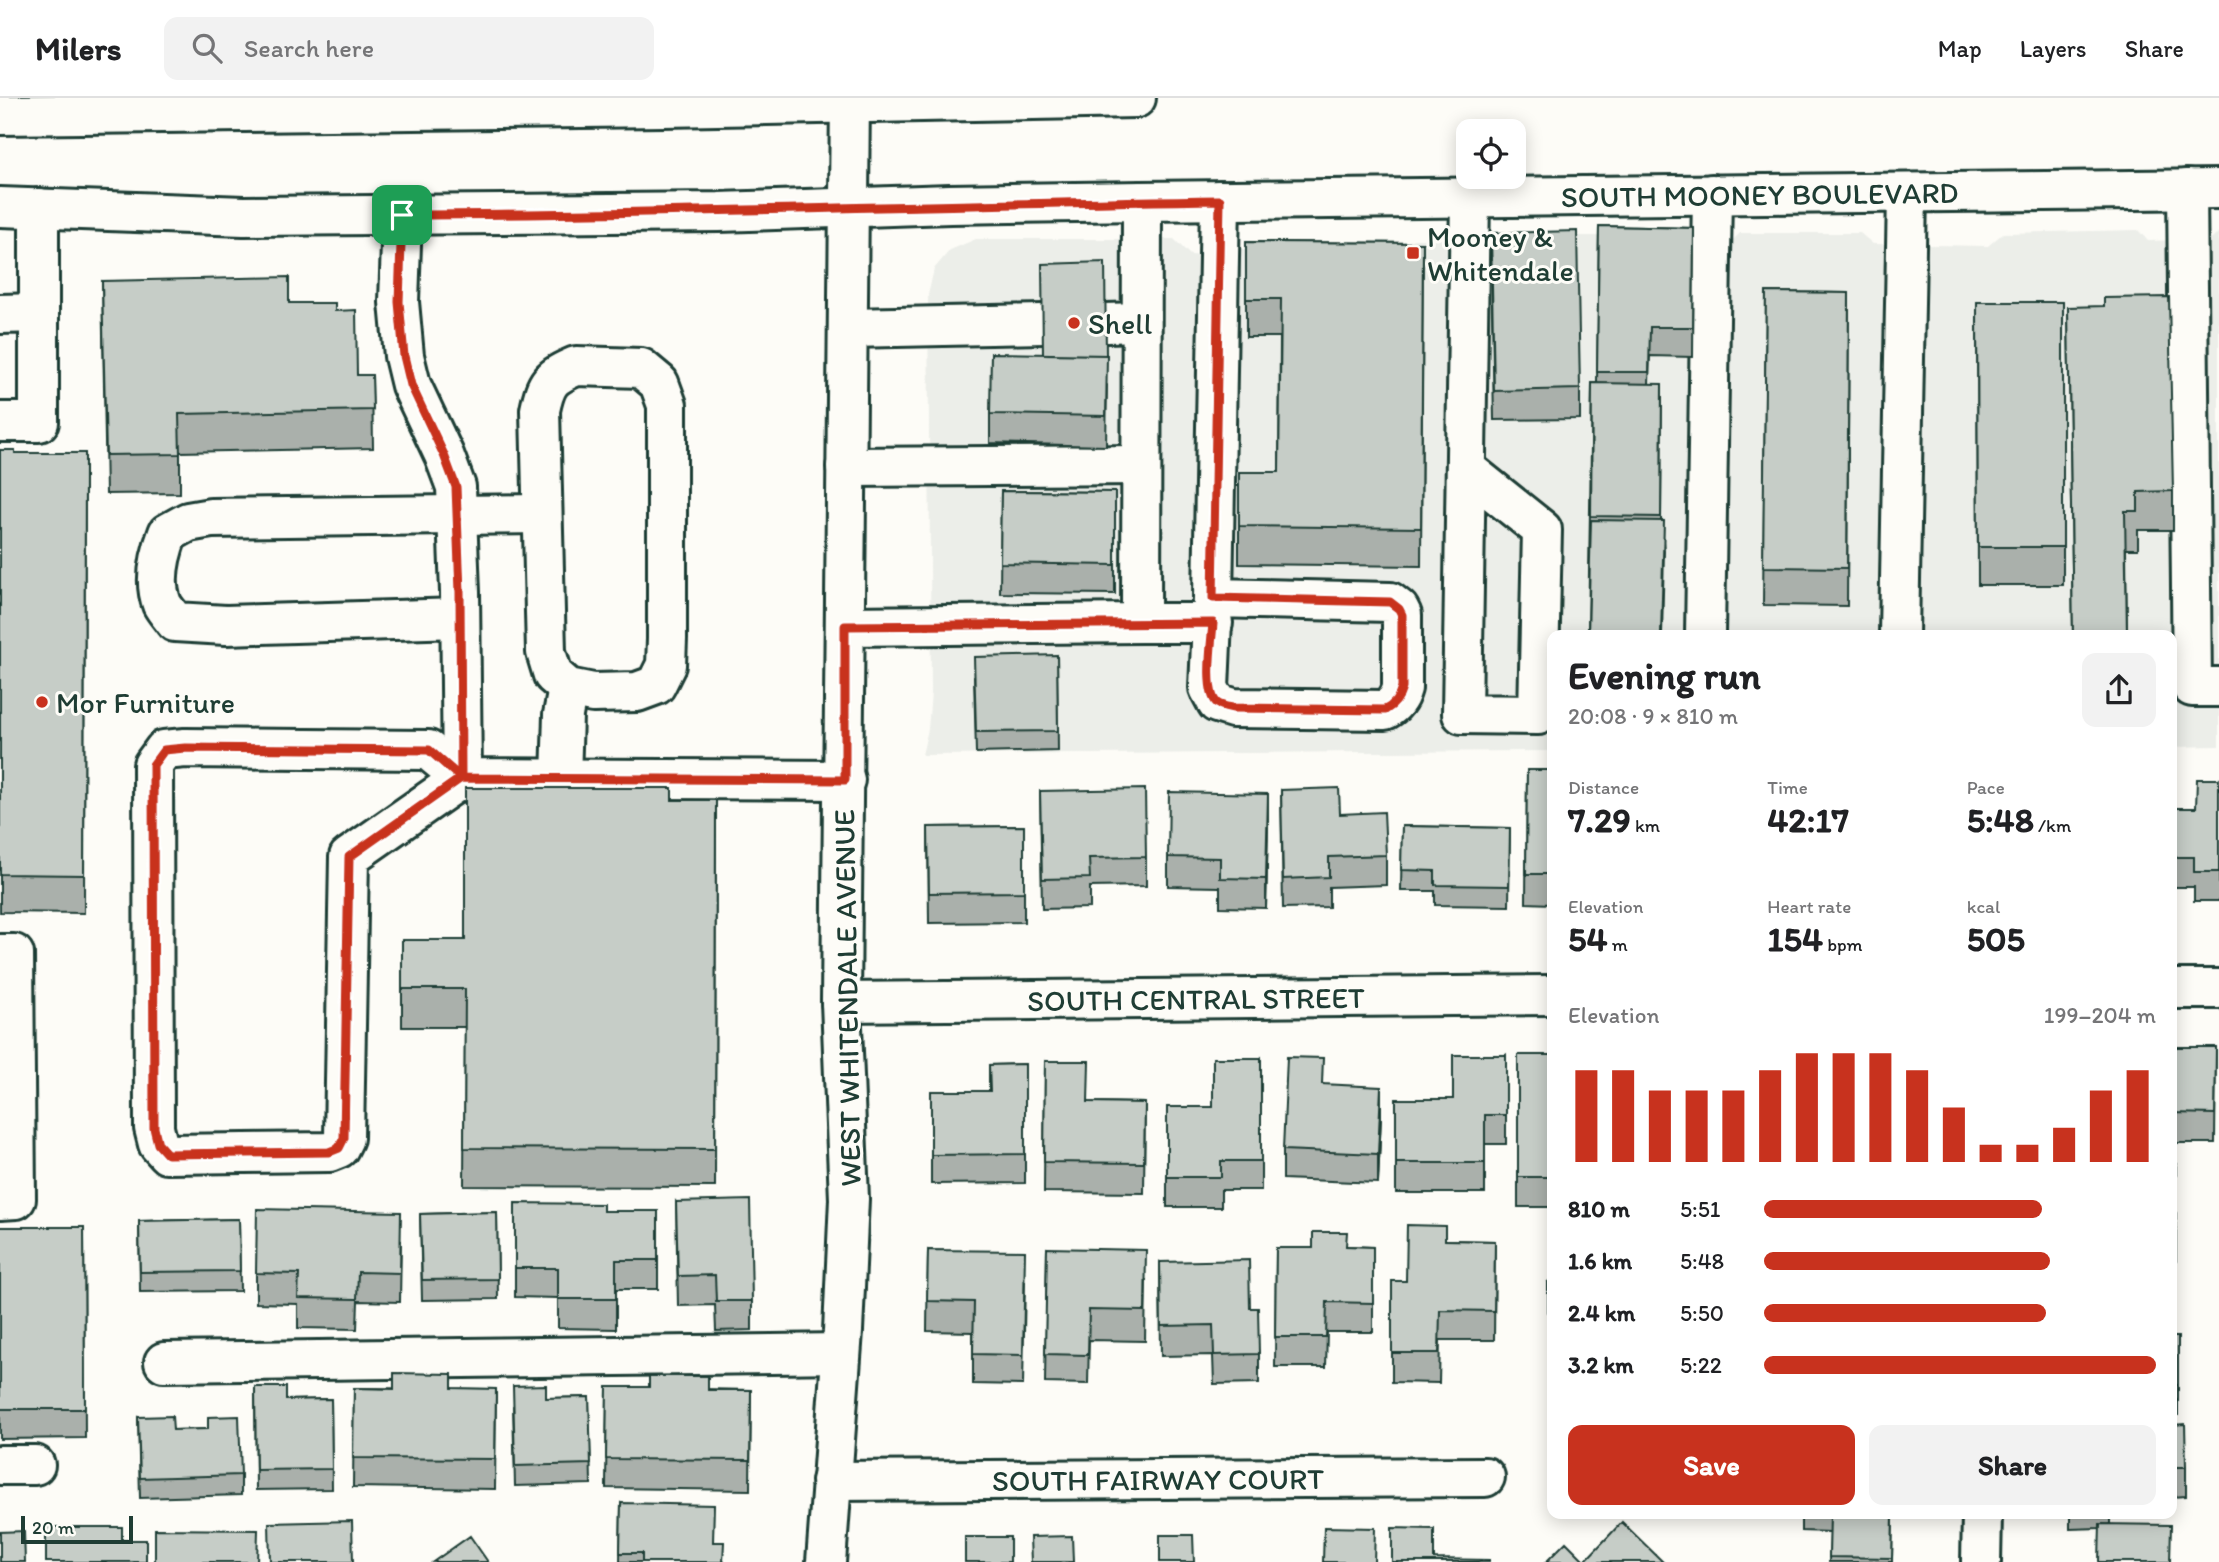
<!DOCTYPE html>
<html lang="en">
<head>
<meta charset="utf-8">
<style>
	body { margin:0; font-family:Itim,sans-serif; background:#f2f2f2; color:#202124; height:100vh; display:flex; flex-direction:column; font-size:26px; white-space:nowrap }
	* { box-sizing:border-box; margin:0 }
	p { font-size:23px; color:#757577 }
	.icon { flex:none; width:38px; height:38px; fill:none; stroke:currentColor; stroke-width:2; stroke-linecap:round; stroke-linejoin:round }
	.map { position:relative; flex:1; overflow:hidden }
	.details { position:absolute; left:1547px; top:532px; width:630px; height:889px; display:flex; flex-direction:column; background:#fff; border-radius:14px; box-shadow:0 4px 18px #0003 }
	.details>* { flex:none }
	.buttons { position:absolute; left:1456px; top:21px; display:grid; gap:14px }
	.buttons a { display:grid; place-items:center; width:70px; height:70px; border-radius:14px; background:#fff; box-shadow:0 4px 18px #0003; font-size:35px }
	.scale { position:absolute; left:21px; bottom:18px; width:112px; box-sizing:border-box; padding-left:7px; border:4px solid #1f3d34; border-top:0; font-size:19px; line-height:24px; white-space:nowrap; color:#1f3d34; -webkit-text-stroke:5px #fdfcf7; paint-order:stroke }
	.pin { position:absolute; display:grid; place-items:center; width:60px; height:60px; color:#fff; margin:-30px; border-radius:14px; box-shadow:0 4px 10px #0006 }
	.round { display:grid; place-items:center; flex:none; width:74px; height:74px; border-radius:14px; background:#f2f2f2 }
	.headline { display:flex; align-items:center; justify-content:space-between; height:119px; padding:0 21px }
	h1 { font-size:38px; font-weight:800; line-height:52px }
	.stats { display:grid; grid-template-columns:repeat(3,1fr); gap:10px; height:119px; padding:7px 21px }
	.stats div { display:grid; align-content:center }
	.stats b { font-size:35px; font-weight:800 }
	.stats small { font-size:19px; font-weight:400 }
	.stats p { font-size:19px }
	.chart { height:196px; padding:14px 21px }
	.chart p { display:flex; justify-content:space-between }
	.chart svg { width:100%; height:126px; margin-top:7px; stroke:#c8321e; stroke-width:6 }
	.cta { display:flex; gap:14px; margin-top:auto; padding:14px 21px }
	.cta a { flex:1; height:80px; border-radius:14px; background:#c8321e; color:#fff; font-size:28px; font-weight:800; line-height:80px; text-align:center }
	.cta a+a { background:#f2f2f2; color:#202124 }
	ul { padding:0 21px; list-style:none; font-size:23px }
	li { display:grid; grid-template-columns:112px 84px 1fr; align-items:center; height:52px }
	li i { height:18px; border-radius:9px; background:#c8321e }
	header { display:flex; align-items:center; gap:42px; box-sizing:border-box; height:98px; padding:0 35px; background:#fff; border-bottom:2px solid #e0e0e0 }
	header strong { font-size:33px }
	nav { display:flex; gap:38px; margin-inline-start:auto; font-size:24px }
	.search { width:490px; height:63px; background:#f2f2f2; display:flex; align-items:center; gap:18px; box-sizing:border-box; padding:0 24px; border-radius:14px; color:#757577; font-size:26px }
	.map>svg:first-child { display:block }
	.built { fill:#eceee9 }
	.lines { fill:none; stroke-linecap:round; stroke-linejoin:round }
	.minor-casing { stroke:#1f3d34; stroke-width:44 }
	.major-casing { stroke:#1f3d34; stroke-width:44 }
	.minor { stroke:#fdfcf7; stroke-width:38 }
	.major { stroke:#fdfcf7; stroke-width:38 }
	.wall { fill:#aab0ab; stroke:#1f3d34; stroke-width:2 }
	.shaded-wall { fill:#8b908b; stroke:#1f3d34; stroke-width:2 }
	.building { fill:#c6cdc7; stroke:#1f3d34; stroke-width:2 }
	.route-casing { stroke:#fff; stroke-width:14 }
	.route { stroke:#c8321e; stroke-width:9 }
	.poi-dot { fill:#c8321e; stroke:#fdfcf7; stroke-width:2.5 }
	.labels { text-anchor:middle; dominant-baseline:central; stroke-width:6; stroke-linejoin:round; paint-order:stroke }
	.street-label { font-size:30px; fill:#1f3d34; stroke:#fdfcf7 }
	.poi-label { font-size:30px; fill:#1f3d34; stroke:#fdfcf7; text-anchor:start }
</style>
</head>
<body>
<header>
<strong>Milers</strong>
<div class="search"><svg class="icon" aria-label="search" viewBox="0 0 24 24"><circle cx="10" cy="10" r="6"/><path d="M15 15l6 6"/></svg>Search here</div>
<nav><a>Map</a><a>Layers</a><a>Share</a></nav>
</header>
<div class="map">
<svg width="2219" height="1464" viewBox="0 0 2219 1464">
	<rect width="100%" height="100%" fill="#fdfcf7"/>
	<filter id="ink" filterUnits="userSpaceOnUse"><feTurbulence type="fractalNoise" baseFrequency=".0143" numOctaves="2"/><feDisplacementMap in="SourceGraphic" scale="14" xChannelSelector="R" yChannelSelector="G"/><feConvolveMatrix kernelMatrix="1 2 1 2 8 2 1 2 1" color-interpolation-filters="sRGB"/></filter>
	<g filter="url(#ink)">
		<path class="built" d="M 2138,132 L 2148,143 L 2212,141 L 2219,134 L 2219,648 L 2172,649 L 2172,537 L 1552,537 L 1552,653 L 922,657 L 928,631 L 931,594 L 928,197 L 934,171 L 950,152 L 976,141 L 1174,141 L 1190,157 L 1232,160 L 1237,151 L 1397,150 L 1413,141 L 1442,141 L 1452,152 L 1482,153 L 1494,138 L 1677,138 L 1727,148 L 1740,135 L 1860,135 L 1873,146 L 1988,148 L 2003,135 Z"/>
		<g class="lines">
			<defs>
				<g id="minor">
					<path d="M 2187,91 L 2192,589 L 2219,589"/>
					<path d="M 402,117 L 399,204 L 404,258 L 411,287 L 444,357 L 456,389 L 460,494 L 462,680 L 845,682"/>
					<path d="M 39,215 L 39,110"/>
					<path d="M 0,216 L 39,215 L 39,324 L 0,324"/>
					<path d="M 1106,225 L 1140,224"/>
					<path d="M 849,230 L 1043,226"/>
					<path d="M 576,268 L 641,270 L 659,285 L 667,307 L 667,541 L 666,567 L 656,587 L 637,594 L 593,595 L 568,590 L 553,577 L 546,554 L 540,312 C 546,284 550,279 576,268 Z"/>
					<path d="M 846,369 L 1141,367"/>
					<path d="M 1466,371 L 1542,432 L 1538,617 L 1462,616 L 1470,99"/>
					<path d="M 1213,500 L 1390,504 L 1399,511 L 1402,517 L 1402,590 C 1399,601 1394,607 1385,612 L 1233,610 L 1217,605 L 1209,590 L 1213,500 L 1220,102"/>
					<path d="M 460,520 L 226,527 L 175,524 C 171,518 165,512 162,506 C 153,483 160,456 168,435 L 188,424 L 211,420 L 542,416"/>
					<path d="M 1141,525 L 1213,525"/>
					<path d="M 845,528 L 1141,525 L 1142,103"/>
					<path d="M 1705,537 L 1712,96"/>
					<path d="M 1899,537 L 1907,95"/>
					<path d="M 185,650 L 428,652 L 462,680 L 349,759 L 344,1040 L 339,1050 L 329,1054 L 167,1056 L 158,1046 L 154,1030 L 153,667 L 164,652 Z"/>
					<path d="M 561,681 L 563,617 L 568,590"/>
					<path d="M 0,856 L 14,856 L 16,1101 L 0,1102"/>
					<path d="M 2172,891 L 2219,891"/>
					<path id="s1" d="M 841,904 L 1552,897"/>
					<path d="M 164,1264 L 841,1255"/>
					<path d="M 0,1367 L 35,1367"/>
					<path id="s2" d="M 831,1383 L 1485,1379"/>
					<path d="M 826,1464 L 843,1233 L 849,1101 L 841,904 L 850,0"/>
					<path d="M 1981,1464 L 1982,1416"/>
				</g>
				<g id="major">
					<path d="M 0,17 L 663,9 L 1136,0"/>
					<path id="s3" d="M 0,109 L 244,118 L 503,116 L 719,114 L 950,106 L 1142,103 L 2219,91"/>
				</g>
			</defs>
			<use href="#minor" class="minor-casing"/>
			<use href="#major" class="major-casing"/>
			<use href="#minor" class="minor"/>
			<use href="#major" class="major"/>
		</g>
		<path class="wall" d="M 1599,128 L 1694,130 L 1693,259 L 1650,258 L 1649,286 L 1662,286 L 1661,423 L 1664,453 L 1662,537 L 1588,537 L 1592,285 L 1597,285 Z
			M 1246,144 L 1423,145 L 1421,468 L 1239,466 L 1239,374 L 1279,374 L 1280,239 L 1246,239 Z
			M 1491,164 L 1580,291 L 1580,321 L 1494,322 Z
			M 102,183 L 289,205 L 335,213 L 357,277 L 372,277 L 373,350 L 180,354 L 180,395 L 106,396 Z
			M 1766,194 L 1849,195 L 1847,508 L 1763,507 Z
			M 1977,204 L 2063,204 L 2063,487 L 1978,487 Z
			M 2068,209 L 2173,393 L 2173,432 L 2138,432 L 2138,451 L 2126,451 L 2127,537 L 2073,537 Z
			M 1043,256 L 1107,287 L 1106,348 L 990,345 L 990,316 Z
			M 0,352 L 15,355 L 85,355 L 84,815 L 0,814 Z
			M 1001,393 L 1115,394 L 1115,496 L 1000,495 Z
			M 1057,557 L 1058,653 L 976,655 L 974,579 Z
			M 1527,672 L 1552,672 L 1552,806 L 1526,805 Z
			M 2219,681 L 2219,803 L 2194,803 L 2194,789 L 2172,789 L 2172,710 L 2196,710 Z
			M 1281,692 L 1340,716 L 1386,757 L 1386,787 L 1329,789 L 1329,809 L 1283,810 Z
			M 1040,693 L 1146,759 L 1146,788 L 1090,789 L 1090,810 L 1042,811 Z
			M 672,702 L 716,702 L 715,1089 L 464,1088 L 465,929 L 402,929 L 402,842 L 465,842 Z
			M 1268,726 L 1266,810 L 1220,809 L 1220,789 L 1168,788 L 1168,759 Z
			M 1024,728 L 1024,824 L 929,825 L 928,729 Z
			M 1402,728 L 1510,730 L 1509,808 L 1435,807 L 1435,793 L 1401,793 Z
			M 2172,949 L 2216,949 L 2215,1045 L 2172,1045 Z
			M 1506,957 L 1506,1046 L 1485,1046 L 1485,1095 L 1396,1095 L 1396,1001 L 1453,1001 Z
			M 1518,957 L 1552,957 L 1552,1109 L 1518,1109 Z
			M 1261,960 L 1261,1092 L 1221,1092 L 1221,1109 L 1167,1109 L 1167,1009 L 1213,1009 Z
			M 1045,963 L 1089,1004 L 1145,1005 L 1144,1095 L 1044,1094 Z
			M 1025,966 L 1025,1085 L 931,1086 L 931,993 L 989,993 L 989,967 Z
			M 1323,986 L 1381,1018 L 1378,1085 L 1283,1081 L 1283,1052 Z
			M 2172,1064 L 2176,1064 L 2176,1180 L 2172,1180 Z
			M 676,1104 L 752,1203 L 752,1232 L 716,1233 L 715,1207 L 678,1208 Z
			M 515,1105 L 603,1113 L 658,1113 L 658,1191 L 616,1191 L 616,1231 L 558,1230 L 558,1200 L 515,1199 Z
			M 497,1114 L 498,1201 L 422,1202 L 420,1116 Z
			M 239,1121 L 240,1193 L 140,1194 L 139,1123 Z
			M 0,1129 L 84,1129 L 85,1340 L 0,1341 Z
			M 1445,1142 L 1495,1143 L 1494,1242 L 1440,1242 L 1439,1285 L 1392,1284 L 1392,1183 L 1406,1183 Z
			M 401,1143 L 400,1204 L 358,1203 L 357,1231 L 298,1230 L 298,1206 L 256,1205 L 256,1175 Z
			M 1347,1148 L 1373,1149 L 1373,1234 L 1327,1234 L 1326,1269 L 1275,1269 L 1276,1150 L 1313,1150 Z
			M 1047,1150 L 1146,1182 L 1145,1243 L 1089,1242 L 1088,1286 L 1045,1285 Z
			M 928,1152 L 1025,1183 L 1023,1287 L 973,1286 L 973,1234 L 927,1233 Z
			M 1160,1164 L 1250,1210 L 1259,1256 L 1259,1285 L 1214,1286 L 1213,1257 L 1161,1258 Z
			M 1552,1181 L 1552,1219 L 1548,1214 L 1548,1184 Z
			M 2172,1239 L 2178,1239 L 2178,1317 L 2172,1317 Z
			M 255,1289 L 286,1302 L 331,1301 L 332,1391 L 256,1392 Z
			M 607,1289 L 751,1292 L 750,1392 L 606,1390 Z
			M 354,1290 L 496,1291 L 495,1391 L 353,1389 Z
			M 589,1299 L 591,1386 L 515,1388 L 513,1308 L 546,1300 Z
			M 138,1319 L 173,1332 L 208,1331 L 241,1377 L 241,1397 L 140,1400 Z
			M 2172,1327 L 2186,1369 L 2186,1398 L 2172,1399 Z
			M 621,1405 L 713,1444 L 724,1464 L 620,1464 Z
			M 1801,1416 L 1893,1416 L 1892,1464 L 1829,1464 L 1830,1434 L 1801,1433 Z
			M 2070,1416 L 2110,1416 L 2110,1426 L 2100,1430 L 2070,1431 Z"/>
		<path class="shaded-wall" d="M 1268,696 L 1268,726 L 1266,810 L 1266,781 Z
			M 1381,989 L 1381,1018 L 1378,1085 L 1378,1056 Z"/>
		<path class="building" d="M 1599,128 L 1694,130 L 1693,229 L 1650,229 L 1649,274 L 1597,274 Z
			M 1577,133 L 1580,291 L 1494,293 L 1491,135 Z
			M 1246,144 L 1423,145 L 1421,430 L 1239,428 L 1239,374 L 1279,374 L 1281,201 L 1246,201 Z
			M 1105,164 L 1106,257 L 1043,256 L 1042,166 Z
			M 289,179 L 289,205 L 335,205 L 335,213 L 356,212 L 357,277 L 372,277 L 373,312 L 179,316 L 180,356 L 106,357 L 102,183 Z
			M 1766,194 L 1849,195 L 1847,470 L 1763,469 Z
			M 2169,199 L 2173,393 L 2138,394 L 2138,413 L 2125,413 L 2127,537 L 2073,537 L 2068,209 L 2104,208 L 2104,200 Z
			M 1977,204 L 2063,204 L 2063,449 L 1978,449 Z
			M 991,255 L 1107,257 L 1106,318 L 990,316 Z
			M 1592,285 L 1662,286 L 1661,419 L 1591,418 Z
			M 0,352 L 15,352 L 15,355 L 85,355 L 84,777 L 0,776 Z
			M 1001,393 L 1115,394 L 1115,467 L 1000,465 Z
			M 1591,422 L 1664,423 L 1661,537 L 1588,537 Z
			M 1057,557 L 1058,633 L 976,634 L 974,559 Z
			M 1527,672 L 1552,672 L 1552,776 L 1526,776 Z
			M 2197,681 L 2219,681 L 2219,774 L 2194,774 L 2194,759 L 2172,759 L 2172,710 L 2196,710 Z
			M 465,690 L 672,690 L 672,702 L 716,702 L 715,1051 L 464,1050 L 465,891 L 402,891 L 402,842 L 465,842 Z
			M 1339,690 L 1340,716 L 1384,714 L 1386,757 L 1329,759 L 1329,779 L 1283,781 L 1281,692 Z
			M 1145,691 L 1146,759 L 1089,760 L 1090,780 L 1042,781 L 1040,693 Z
			M 1169,694 L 1268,696 L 1266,781 L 1220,780 L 1220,760 L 1168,759 Z
			M 1024,728 L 1024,794 L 929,795 L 928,729 Z
			M 1402,728 L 1510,730 L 1509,788 L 1435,787 L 1435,773 L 1401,772 Z
			M 2172,949 L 2216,949 L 2215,1016 L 2172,1015 Z
			M 1453,957 L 1506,957 L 1506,1017 L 1485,1017 L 1485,1065 L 1396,1065 L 1396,1001 L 1453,1001 Z
			M 1518,957 L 1552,957 L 1552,1079 L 1518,1079 Z
			M 1287,959 L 1323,960 L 1322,986 L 1381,989 L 1378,1056 L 1283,1052 Z
			M 1213,960 L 1261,960 L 1261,1063 L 1221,1063 L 1221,1079 L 1167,1079 L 1167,1009 L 1213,1009 Z
			M 1045,963 L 1089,963 L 1088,1004 L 1145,1005 L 1144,1065 L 1044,1064 Z
			M 1025,966 L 1025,1056 L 931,1057 L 931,993 L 990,993 L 989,967 Z
			M 2172,1064 L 2176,1064 L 2176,1150 L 2172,1150 Z
			M 750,1102 L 752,1203 L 716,1203 L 715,1177 L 678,1178 L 676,1104 Z
			M 515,1105 L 603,1106 L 603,1113 L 658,1113 L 658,1162 L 616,1162 L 616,1201 L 558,1201 L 558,1170 L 515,1170 Z
			M 257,1111 L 401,1114 L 400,1175 L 358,1174 L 357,1201 L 298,1200 L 299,1176 L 256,1175 Z
			M 497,1114 L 498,1181 L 422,1182 L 420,1116 Z
			M 239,1121 L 240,1173 L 140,1174 L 139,1123 Z
			M 1407,1127 L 1445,1128 L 1445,1142 L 1495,1143 L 1494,1213 L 1440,1212 L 1439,1255 L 1392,1255 L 1392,1183 L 1406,1183 Z
			M 0,1129 L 84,1129 L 85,1311 L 0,1311 Z
			M 1313,1134 L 1347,1134 L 1346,1148 L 1373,1149 L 1373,1205 L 1327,1204 L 1326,1239 L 1275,1239 L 1276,1150 L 1313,1150 Z
			M 1047,1150 L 1146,1152 L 1145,1213 L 1089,1212 L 1088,1257 L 1045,1256 Z
			M 928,1152 L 1025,1153 L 1023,1257 L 973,1256 L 974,1204 L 927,1203 Z
			M 1249,1162 L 1250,1210 L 1258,1210 L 1259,1256 L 1214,1257 L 1213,1227 L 1161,1228 L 1160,1164 Z
			M 1552,1181 L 1552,1189 L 1548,1184 Z
			M 2172,1239 L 2178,1239 L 2178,1287 L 2172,1287 Z
			M 394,1275 L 452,1276 L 452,1290 L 496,1291 L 495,1361 L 353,1360 L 354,1290 L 394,1291 Z
			M 649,1278 L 708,1278 L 708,1292 L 751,1292 L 750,1362 L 606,1361 L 607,1289 L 649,1289 Z
			M 546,1287 L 546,1300 L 589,1299 L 591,1366 L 515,1368 L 513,1288 Z
			M 255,1289 L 286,1289 L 286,1302 L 331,1301 L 332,1371 L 256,1372 Z
			M 172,1318 L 173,1332 L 208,1331 L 208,1319 L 239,1318 L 241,1377 L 140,1380 L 138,1319 Z
			M 2185,1326 L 2186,1369 L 2172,1369 L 2172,1327 Z
			M 621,1405 L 714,1407 L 713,1444 L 724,1444 L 723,1464 L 642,1464 L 642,1455 L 620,1455 Z
			M 1830,1416 L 1893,1416 L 1892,1460 L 1829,1459 Z
			M 352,1423 L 353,1464 L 270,1464 L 269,1425 Z
			M 1622,1424 L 1663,1464 L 1546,1464 L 1566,1444 L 1585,1463 Z
			M 2100,1426 L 2171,1427 L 2170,1464 L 2099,1464 Z
			M 46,1429 L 122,1429 L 122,1442 L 146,1442 L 146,1464 L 46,1464 Z
			M 1324,1429 L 1375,1430 L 1374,1464 L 1323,1464 Z
			M 1392,1430 L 1434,1431 L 1434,1461 L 1489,1462 L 1489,1464 L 1392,1464 Z
			M 155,1431 L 258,1432 L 257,1464 L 155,1464 Z
			M 24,1433 L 25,1464 L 0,1464 L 0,1434 Z
			M 1160,1437 L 1193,1437 L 1194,1464 L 1160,1464 Z
			M 470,1438 L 488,1464 L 433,1464 Z
			M 1072,1438 L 1073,1464 L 1031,1464 L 1030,1439 Z
			M 965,1439 L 1010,1439 L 1010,1464 L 965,1464 Z"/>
	</g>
	<g class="lines" filter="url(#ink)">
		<defs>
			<path id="route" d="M 402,117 L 399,204 L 404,258 L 411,287 L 444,357 L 456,389 L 460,494 L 461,680 L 349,759 L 344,1040 L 339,1050 L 329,1054 L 167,1056 L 158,1046 L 154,1030 L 153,667 L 164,652 L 185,650 L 429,652 L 461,680 L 845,682 L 845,528 L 1213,525 C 1212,542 1204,593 1217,605 C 1221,608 1228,609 1233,610 L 1385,612 C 1394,607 1399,601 1402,590 L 1402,517 L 1399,511 L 1390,504 L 1213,500 L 1220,102 C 947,106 675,116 402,117"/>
		</defs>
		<use href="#route" class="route-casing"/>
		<use href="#route" class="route"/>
	</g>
	<g class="poi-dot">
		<rect x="1406" y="148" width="14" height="14" rx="3.5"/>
		<circle cx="1074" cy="225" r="7"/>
		<circle cx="42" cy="604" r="7"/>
	</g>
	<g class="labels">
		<g class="street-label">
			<text stroke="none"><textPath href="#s3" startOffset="1760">SOUTH MOONEY BOULEVARD</textPath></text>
			<text transform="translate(847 900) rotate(-91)">WEST WHITENDALE AVENUE</text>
			<text stroke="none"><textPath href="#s1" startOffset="355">SOUTH CENTRAL STREET</textPath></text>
			<text stroke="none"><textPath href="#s2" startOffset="327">SOUTH FAIRWAY COURT</textPath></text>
		</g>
		<g class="poi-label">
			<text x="1427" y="138">Mooney &amp;<tspan x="1427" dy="34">Whitendale</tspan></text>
			<text x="1088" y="225">Shell</text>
			<text x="56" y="604">Mor Furniture</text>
		</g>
	</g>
</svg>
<div class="buttons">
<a><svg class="icon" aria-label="locate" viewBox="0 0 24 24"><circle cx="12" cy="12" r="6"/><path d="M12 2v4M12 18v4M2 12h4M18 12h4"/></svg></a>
</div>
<div class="scale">20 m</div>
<div class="pin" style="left:402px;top:117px;background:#1e9e55"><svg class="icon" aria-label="arrive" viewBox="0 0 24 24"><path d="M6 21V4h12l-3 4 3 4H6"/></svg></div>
<section class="details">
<div class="headline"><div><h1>Evening run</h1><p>20:08 · 9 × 810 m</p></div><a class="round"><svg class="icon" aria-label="share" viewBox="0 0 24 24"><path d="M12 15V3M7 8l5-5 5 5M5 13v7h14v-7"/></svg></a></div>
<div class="stats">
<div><p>Distance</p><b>7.29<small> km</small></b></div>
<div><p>Time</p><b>42:17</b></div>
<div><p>Pace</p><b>5:48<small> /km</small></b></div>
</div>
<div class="stats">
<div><p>Elevation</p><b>54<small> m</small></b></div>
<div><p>Heart rate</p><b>154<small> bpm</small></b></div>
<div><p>kcal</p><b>505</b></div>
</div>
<div class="chart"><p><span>Elevation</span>199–204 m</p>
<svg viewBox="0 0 160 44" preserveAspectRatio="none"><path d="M5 44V12M15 44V12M25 44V19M35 44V19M45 44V19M55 44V12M65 44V6M75 44V6M85 44V6M95 44V12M105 44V25M115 44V38M125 44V38M135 44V32M145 44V19M155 44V12"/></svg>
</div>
<ul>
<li><b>810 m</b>5:51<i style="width:71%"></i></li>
<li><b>1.6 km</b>5:48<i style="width:73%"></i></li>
<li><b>2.4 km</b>5:50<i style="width:72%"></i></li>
<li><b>3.2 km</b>5:22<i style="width:100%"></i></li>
</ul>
<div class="cta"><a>Save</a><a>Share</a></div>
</section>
</div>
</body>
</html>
